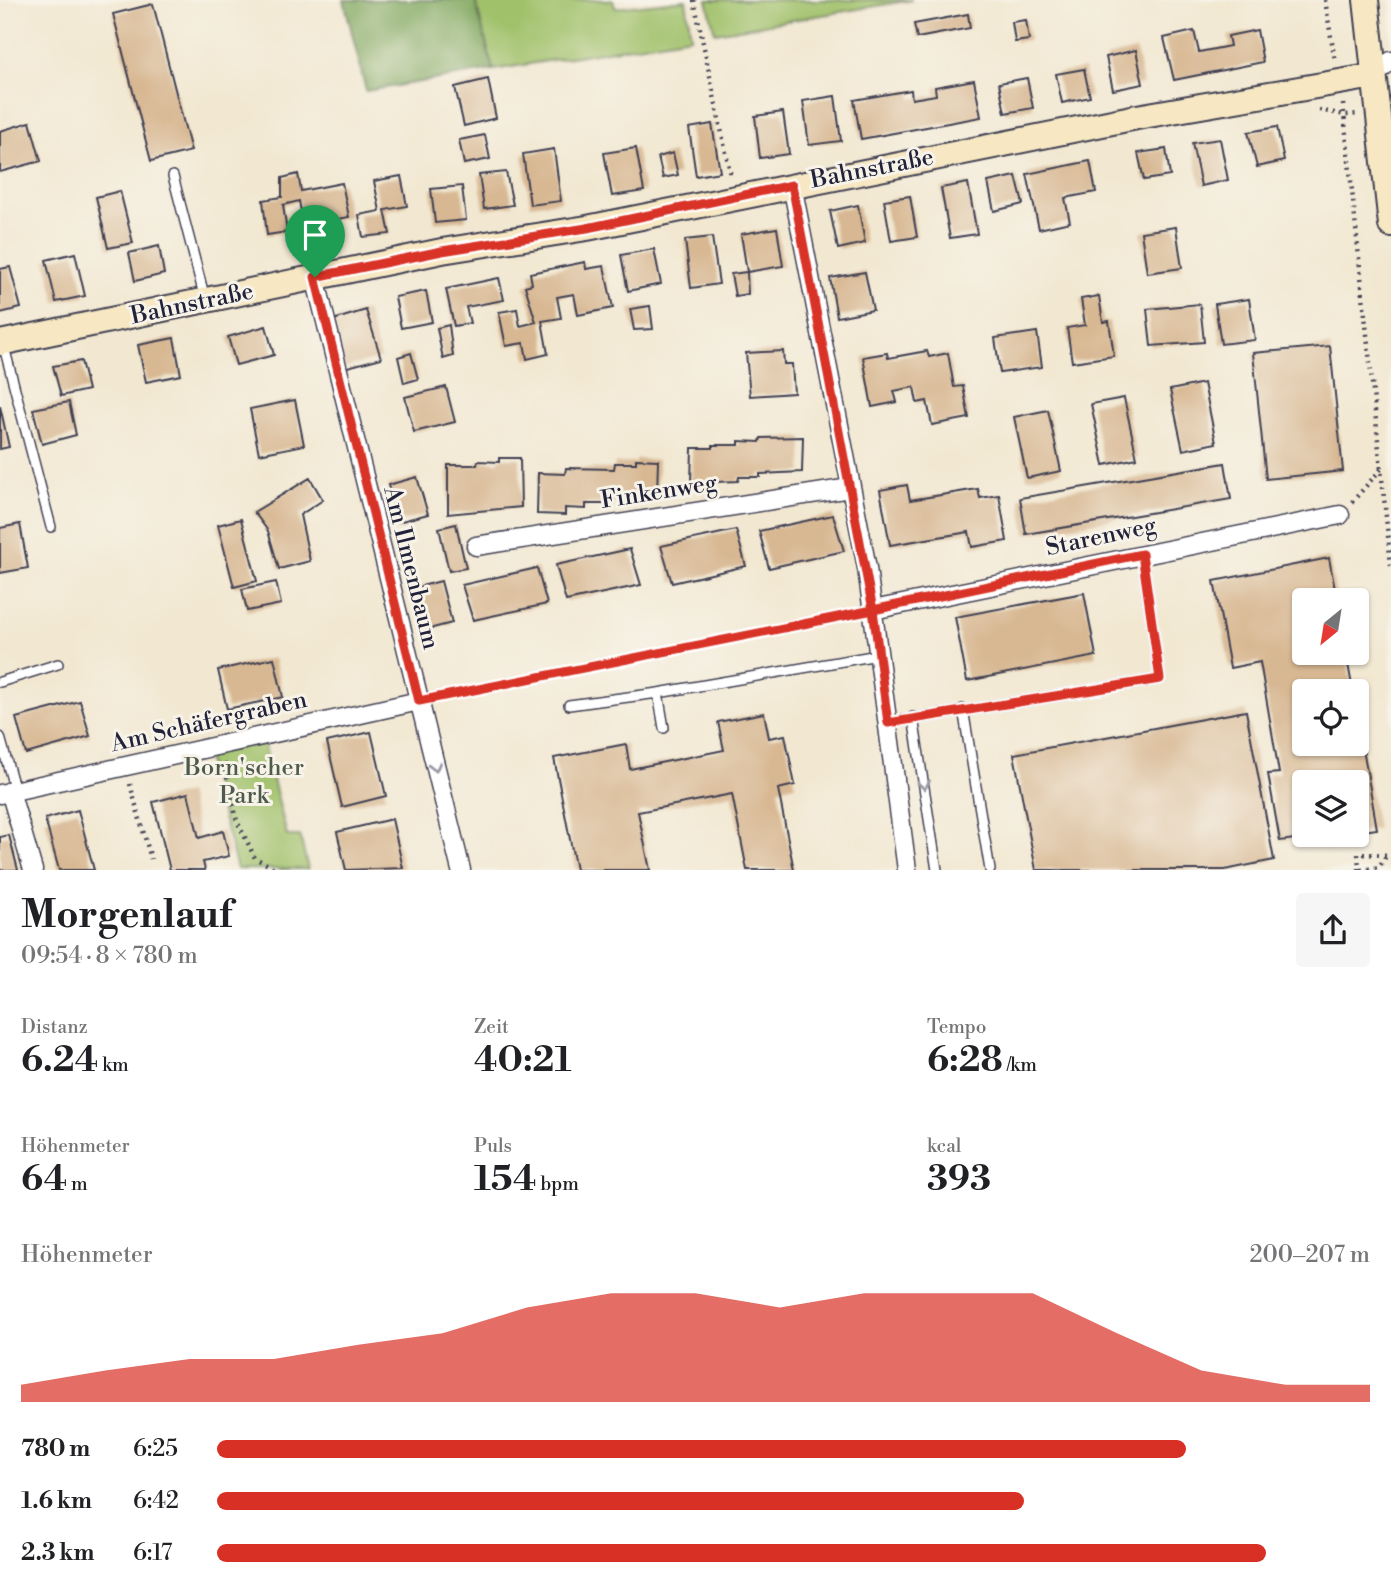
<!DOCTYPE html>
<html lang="de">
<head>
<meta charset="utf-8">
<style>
	body { margin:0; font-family:"Libre Bodoni",serif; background:#f6f6f6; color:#202124; height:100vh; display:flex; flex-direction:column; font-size:26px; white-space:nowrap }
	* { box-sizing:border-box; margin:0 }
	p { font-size:23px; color:#757577 }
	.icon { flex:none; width:38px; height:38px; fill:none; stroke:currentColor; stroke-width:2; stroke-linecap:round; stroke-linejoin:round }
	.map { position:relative; height:870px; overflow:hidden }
	.details { display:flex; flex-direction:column; background:#fff; flex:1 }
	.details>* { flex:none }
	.needle { width:46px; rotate:210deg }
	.tools { position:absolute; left:1292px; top:588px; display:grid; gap:14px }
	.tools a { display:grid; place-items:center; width:77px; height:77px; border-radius:7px; background:#fff; box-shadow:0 2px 5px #0004; font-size:35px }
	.pin { position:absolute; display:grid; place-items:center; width:60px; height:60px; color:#fff; margin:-72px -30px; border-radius:50% 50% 50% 0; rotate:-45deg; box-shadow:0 0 7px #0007 }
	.pin .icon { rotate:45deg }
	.round { display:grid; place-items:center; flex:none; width:74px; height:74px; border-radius:7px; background:#f6f6f6 }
	.summary { display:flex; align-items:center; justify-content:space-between; height:119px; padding:0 21px }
	h1 { font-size:38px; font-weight:700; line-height:52px }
	.metrics { display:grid; grid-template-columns:repeat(3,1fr); gap:10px; height:119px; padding:7px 21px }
	.metrics div { display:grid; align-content:center }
	.metrics b { font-size:35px; font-weight:700 }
	.metrics small { font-size:19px; font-weight:400 }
	.metrics p { font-size:19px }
	.chart { height:196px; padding:14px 21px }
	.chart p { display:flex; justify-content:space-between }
	.chart svg { width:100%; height:126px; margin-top:7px; fill:#d93025; opacity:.7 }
	ul { padding:0 21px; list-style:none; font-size:23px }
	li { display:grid; grid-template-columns:112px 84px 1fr; align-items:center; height:52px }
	li i { height:18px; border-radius:9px; background:#d93025 }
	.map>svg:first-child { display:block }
	.green { fill:#a0c16a; stroke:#617252; stroke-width:2 }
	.forest { fill:#80a75e; stroke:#51644c; stroke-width:2 }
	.building { fill:#d8b893 }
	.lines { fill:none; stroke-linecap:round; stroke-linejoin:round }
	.lane-casing { stroke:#414052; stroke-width:12 }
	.street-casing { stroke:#414052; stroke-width:21 }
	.secondary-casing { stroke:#414052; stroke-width:28 }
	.path { stroke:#414052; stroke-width:4.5; stroke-dasharray:2 5; stroke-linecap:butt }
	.lane { stroke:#fff; stroke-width:9 }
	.street { stroke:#fff; stroke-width:18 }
	.secondary { stroke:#f7e8c3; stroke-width:24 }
	.oneway { stroke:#9c9ca7 }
	.route-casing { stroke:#fff; stroke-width:14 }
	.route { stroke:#d93025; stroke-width:9 }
	.labels { text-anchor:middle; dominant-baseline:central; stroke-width:6; stroke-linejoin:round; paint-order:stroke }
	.street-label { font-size:24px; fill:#22223b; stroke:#f7f3e8 }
	.park-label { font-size:24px; fill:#4e5a4b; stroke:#f7f3e8 }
</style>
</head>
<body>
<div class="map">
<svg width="1391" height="870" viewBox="0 0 1391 870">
	<rect width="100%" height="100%" fill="#f7f3e8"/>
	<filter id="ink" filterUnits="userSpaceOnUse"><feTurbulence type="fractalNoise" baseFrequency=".0143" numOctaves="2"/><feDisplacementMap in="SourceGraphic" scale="14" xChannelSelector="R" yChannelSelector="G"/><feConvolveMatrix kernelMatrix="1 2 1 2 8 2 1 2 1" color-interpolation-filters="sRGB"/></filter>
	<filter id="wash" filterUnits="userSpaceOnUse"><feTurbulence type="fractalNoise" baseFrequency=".00686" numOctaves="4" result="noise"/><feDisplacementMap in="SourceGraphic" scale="28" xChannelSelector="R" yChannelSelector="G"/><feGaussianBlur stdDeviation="1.57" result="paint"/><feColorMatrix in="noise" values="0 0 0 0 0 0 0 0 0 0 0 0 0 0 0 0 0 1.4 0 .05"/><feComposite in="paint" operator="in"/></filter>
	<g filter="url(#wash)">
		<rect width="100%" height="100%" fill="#f2e8d2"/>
		<path class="green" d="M 475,0 L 613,0 L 615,8 L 686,0 L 691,37 L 493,70 Z
			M 707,0 L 912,0 L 715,33 Z
			M 264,743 L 287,836 L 300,836 L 308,869 L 237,869 L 205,751 Z"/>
		<path class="forest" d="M 344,0 L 475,0 L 493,70 L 366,91 Z"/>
		<g id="blocks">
			<path class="building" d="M 153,4 L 191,151 L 151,161 L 113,14 Z
				M 968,14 L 970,28 L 917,38 L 914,24 Z
				M 1026,20 L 1029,40 L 1015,42 L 1012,22 Z
				M 1257,30 L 1263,62 L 1174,80 L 1164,38 L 1194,31 L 1199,52 L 1230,46 L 1228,36 Z
				M 1136,50 L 1143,84 L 1113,90 L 1106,57 Z
				M 1084,69 L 1090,97 L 1062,103 L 1056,74 Z
				M 1027,78 L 1033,108 L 1005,113 L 999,83 Z
				M 488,79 L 496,118 L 464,126 L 455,87 Z
				M 974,80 L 981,117 L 861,139 L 854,100 L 911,90 L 912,99 L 936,95 L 935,87 Z
				M 835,96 L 841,141 L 809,145 L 803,101 Z
				M 783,112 L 789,154 L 760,158 L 755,116 Z
				M 30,122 L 41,161 L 0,172 L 0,131 Z
				M 712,124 L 720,172 L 696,176 L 689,128 Z
				M 1277,127 L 1284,161 L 1257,167 L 1248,132 Z
				M 485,135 L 490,159 L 464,164 L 459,140 Z
				M 1220,139 L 1228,180 L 1201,186 L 1192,143 Z
				M 636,148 L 644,191 L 612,196 L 604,153 Z
				M 554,149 L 561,201 L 530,205 L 523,154 Z
				M 1166,149 L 1170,176 L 1144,180 L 1138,153 Z
				M 673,153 L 678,175 L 663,178 L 658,157 Z
				M 1090,161 L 1096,192 L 1065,198 L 1070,222 L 1039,229 L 1027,174 Z
				M 506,172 L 513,205 L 484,209 L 479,175 Z
				M 298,174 L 301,191 L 342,183 L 349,217 L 316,223 L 315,219 L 303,222 L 299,201 L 283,205 L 287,232 L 267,235 L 263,200 L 282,197 L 282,178 Z
				M 401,176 L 407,206 L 385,210 L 390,234 L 363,237 L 359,215 L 380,211 L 374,181 Z
				M 1016,176 L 1023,204 L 994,211 L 988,182 Z
				M 968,183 L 977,234 L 950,238 L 941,188 Z
				M 462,186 L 466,220 L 435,223 L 431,189 Z
				M 120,191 L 133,243 L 108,248 L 96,197 Z
				M 910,196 L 917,237 L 891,241 L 884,200 Z
				M 858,205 L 865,243 L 838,249 L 830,211 Z
				M 1176,227 L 1182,268 L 1147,273 L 1141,232 Z
				M 777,228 L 783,266 L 747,272 L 741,234 Z
				M 712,237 L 719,284 L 691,288 L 685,240 Z
				M 159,246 L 164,274 L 135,281 L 129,253 Z
				M 654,249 L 661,284 L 628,291 L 621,255 Z
				M 75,253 L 85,296 L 56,302 L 46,260 Z
				M 585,262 L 586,269 L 604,266 L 613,308 L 578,315 L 574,294 L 557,297 L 561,318 L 542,321 L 548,354 L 527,359 L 524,343 L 506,346 L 499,312 L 517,309 L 520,326 L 536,322 L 525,286 L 532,284 L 530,273 Z
				M 10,267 L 21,308 L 0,313 L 0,269 Z
				M 747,272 L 748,294 L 735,296 L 731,274 Z
				M 865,272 L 873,310 L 837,317 L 830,278 Z
				M 499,278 L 504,300 L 466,307 L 470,323 L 454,326 L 446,289 Z
				M 426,291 L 432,322 L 401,328 L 395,297 Z
				M 1099,296 L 1103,322 L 1109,321 L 1114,356 L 1072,362 L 1067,328 L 1085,325 L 1081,299 Z
				M 1249,299 L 1255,340 L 1221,344 L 1215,304 Z
				M 1200,304 L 1204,342 L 1151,346 L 1147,309 Z
				M 650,306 L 653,329 L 634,330 L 630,309 Z
				M 366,310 L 381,358 L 344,368 L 330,321 Z
				M 449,325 L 453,356 L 443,359 L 437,328 Z
				M 266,326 L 274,355 L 236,365 L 228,337 Z
				M 1037,332 L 1042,367 L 1000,373 L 995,338 Z
				M 174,338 L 181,375 L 146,382 L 138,345 Z
				M 1330,346 L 1343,471 L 1266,479 L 1253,353 Z
				M 783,351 L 784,364 L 792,364 L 794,393 L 750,396 L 746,353 Z
				M 927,351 L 929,357 L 948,353 L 954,387 L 963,386 L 969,418 L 932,425 L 927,401 L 917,403 L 914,387 L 894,391 L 897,402 L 872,407 L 863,357 L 887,353 L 888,358 Z
				M 411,353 L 418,379 L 404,383 L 398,357 Z
				M 81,361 L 88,390 L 61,396 L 53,366 Z
				M 1204,383 L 1216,443 L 1183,450 L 1170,390 Z
				M 446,387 L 455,422 L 414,432 L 405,397 Z
				M 1124,398 L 1137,458 L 1104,465 L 1091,404 Z
				M 295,400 L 304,445 L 259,454 L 250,409 Z
				M 69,402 L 76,435 L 42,444 L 33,409 Z
				M 0,406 L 9,447 L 0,449 Z
				M 1048,410 L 1061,471 L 1027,478 L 1014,417 Z
				M 803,437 L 802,472 L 760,474 L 760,477 L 739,477 L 738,481 L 691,483 L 692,448 L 713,448 L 713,445 L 739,445 L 739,441 L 760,442 L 761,438 Z
				M 499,458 L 520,458 L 521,507 L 448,514 L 448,465 L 477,465 L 478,461 L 499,462 Z
				M 636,459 L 658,460 L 657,495 L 614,498 L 614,504 L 586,504 L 586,509 L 565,508 L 565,515 L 537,514 L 538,473 L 565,474 L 566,468 L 614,469 L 615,463 L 636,463 Z
				M 1225,463 L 1231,499 L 1026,534 L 1020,498 Z
				M 417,477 L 428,514 L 398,522 L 388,485 Z
				M 310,478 L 323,500 L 300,515 L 310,561 L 279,569 L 268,531 L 254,512 Z
				M 907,485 L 910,500 L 978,489 L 980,498 L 999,495 L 1007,541 L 972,547 L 969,532 L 890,545 L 880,490 Z
				M 833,515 L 844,551 L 769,568 L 759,531 Z
				M 241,519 L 257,581 L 234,587 L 218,525 Z
				M 20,524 L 28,568 L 0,573 L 0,528 Z
				M 456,524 L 466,568 L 449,571 L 439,528 Z
				M 736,530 L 746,566 L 672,583 L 661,546 Z
				M 630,549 L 641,585 L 566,601 L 556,565 Z
				M 1329,558 L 1337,600 L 1304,600 L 1304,653 L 1346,653 L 1353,691 L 1304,691 L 1304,744 L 1356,744 L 1358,719 L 1377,829 L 1356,832 L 1356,782 L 1304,782 L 1304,835 L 1318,836 L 1280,841 L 1268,774 L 1279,773 L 1260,662 L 1230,668 L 1214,581 Z
				M 537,568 L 547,604 L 473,620 L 462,585 Z
				M 441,581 L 452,623 L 425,630 L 414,588 Z
				M 276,582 L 281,604 L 247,611 L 242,589 Z
				M 1084,593 L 1096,656 L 967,681 L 955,617 Z
				M 274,658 L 283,697 L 227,709 L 218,670 Z
				M 80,701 L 90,736 L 26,754 L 16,718 Z
				M 1246,711 L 1274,860 L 1225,870 L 1036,870 L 1014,754 Z
				M 764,713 L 769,738 L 785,735 L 795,785 L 778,789 L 794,870 L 747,870 L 732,794 L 638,812 L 650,870 L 576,870 L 554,758 L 626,744 L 630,769 L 724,750 L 718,722 Z
				M 371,732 L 386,796 L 342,807 L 327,742 Z
				M 188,793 L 199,838 L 223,831 L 229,856 L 203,862 L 205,870 L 170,870 L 153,802 Z
				M 78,810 L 94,870 L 59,870 L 45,819 Z
				M 392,819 L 403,868 L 346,870 L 337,832 Z
				M 9,835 L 18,870 L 0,870 L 0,837 Z"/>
		</g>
	</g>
	<g filter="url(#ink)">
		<use href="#blocks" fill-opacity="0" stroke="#414052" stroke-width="2"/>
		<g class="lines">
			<defs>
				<path id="lane" d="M 173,176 L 205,299
					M 3,343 L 51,527
					M 0,682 L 58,664
					M 569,705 L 658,693
					M 963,709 L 990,870
					M 913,717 L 937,870
					M 888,723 L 1160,679 L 1142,555
					M 664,728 L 658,693 L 878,655
					M 0,737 L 15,791"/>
				<path id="street" d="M 1374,76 L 1391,61
					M 792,185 L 867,568 L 907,870
					M 315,277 L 461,870
					M 476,546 L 850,488
					M 873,610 L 1340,515
					M 10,791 L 33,870
					M 0,794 L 419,701"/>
				<path id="secondary" d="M 1366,0 L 1391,225
					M 0,343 L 442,251 L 587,228 L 1137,117 L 1374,76"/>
			</defs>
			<use href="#lane" class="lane-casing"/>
			<use href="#street" class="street-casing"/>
			<use href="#secondary" class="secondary-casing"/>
			<path class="path" d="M 694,0 L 731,177
				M 1325,0 L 1335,61
				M 1343,104 L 1391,565
				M 1319,110 L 1345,115 L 1359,114
				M 1352,502 L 1381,469
				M 437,699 L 854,614
				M 224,763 L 237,821 L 255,858 L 278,870
				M 130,784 L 151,859
				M 1359,870 L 1358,854 L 1391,855
				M 1361,870 L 1379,867 L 1386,856"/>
			<use href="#lane" class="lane"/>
			<use href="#street" class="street"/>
			<use href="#secondary" class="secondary"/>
		</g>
		<defs><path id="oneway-chevron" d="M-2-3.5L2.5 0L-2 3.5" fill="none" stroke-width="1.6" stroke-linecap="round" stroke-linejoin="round" transform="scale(1.75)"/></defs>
		<g class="oneway">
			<use href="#oneway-chevron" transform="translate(435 767) rotate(76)"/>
			<use href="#oneway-chevron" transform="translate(924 785) rotate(82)"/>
		</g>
	</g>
	<g class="lines" filter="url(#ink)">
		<defs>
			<path id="route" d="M 315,277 L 419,701 L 873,610 L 888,723 L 1160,679 L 1142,554 L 873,610 L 792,185 L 587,228 L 442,251 L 315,277"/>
		</defs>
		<use href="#route" class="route-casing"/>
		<use href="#route" class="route"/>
	</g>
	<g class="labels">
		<g class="street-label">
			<text transform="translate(872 169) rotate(-11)">Bahnstraße</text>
			<text transform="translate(192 304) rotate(-12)">Bahnstraße</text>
			<text transform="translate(659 492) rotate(-9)">Finkenweg</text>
			<text transform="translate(1101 537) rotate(-12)">Starenweg</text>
			<text transform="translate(411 568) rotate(76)">Am Ilmenbaum</text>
			<text transform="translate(209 722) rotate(-13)">Am Schäfergraben</text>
		</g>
		<g class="park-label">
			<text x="244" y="768">Born'scher<tspan x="244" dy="28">Park</tspan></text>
		</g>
	</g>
</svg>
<div class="tools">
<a><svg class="needle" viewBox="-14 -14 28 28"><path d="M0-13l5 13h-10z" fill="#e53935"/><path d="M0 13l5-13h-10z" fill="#757577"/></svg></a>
<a><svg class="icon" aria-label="locate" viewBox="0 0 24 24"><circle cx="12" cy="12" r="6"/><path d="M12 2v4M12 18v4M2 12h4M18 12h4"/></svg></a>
<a><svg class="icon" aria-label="layers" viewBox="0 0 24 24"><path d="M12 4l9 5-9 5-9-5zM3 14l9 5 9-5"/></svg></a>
</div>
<div class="pin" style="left:315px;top:277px;background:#1e9e55"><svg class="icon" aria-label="arrive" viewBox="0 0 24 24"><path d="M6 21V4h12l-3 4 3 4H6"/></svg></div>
</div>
<section class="details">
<div class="summary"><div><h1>Morgenlauf</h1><p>09:54 · 8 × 780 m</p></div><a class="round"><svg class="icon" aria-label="share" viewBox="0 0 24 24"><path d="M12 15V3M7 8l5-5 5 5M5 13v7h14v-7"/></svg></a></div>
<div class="metrics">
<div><p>Distanz</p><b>6.24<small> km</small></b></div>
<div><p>Zeit</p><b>40:21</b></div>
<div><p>Tempo</p><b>6:28<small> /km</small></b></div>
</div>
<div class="metrics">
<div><p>Höhenmeter</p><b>64<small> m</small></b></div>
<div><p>Puls</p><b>154<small> bpm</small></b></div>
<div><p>kcal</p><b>393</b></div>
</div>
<div class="chart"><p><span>Höhenmeter</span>200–207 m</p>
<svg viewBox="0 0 160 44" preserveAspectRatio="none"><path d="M0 44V38L10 33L20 29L30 29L40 24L50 20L60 11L70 6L80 6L90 11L100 6L110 6L120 6L130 20L140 33L150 38L160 38V44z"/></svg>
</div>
<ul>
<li><b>780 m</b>6:25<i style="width:84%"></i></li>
<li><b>1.6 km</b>6:42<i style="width:70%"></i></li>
<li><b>2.3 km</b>6:17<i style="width:91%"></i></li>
</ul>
</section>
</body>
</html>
